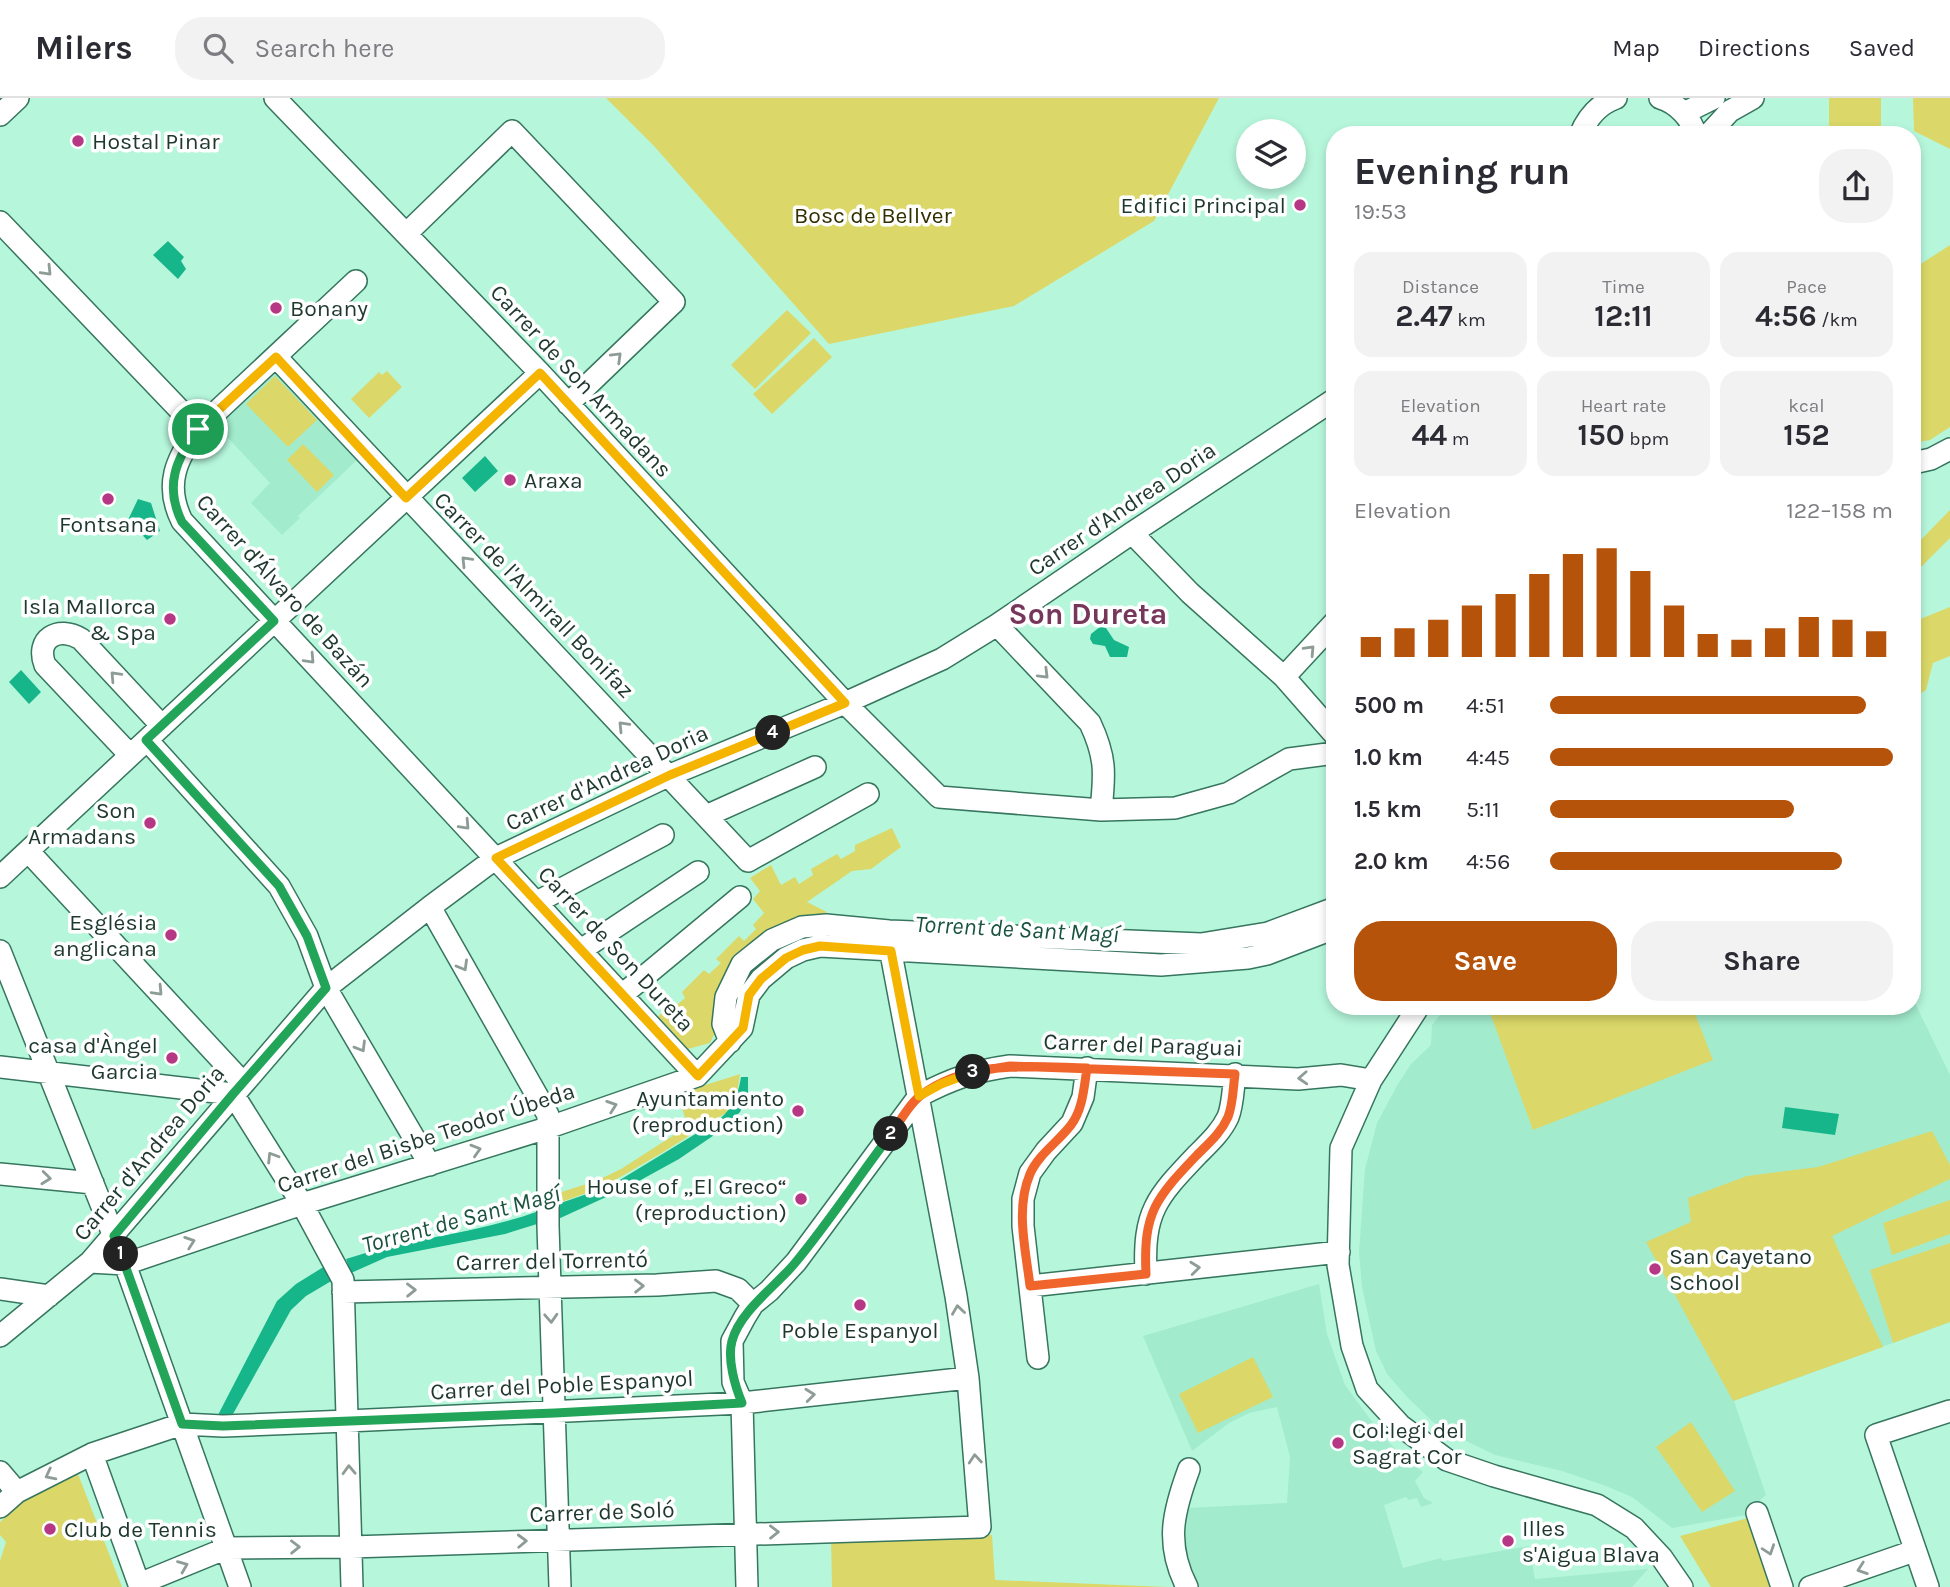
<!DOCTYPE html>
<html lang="en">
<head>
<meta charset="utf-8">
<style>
	body { margin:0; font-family:Karla,sans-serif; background:#f2f2f3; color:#2b2b33; height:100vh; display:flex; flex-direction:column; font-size:26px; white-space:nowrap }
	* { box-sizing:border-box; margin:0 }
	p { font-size:23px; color:#7c7c81 }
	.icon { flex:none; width:38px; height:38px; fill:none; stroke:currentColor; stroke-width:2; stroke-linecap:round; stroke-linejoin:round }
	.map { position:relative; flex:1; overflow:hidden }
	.panel { position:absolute; left:1326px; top:28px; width:595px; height:889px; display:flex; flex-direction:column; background:#fff; border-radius:28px; box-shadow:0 4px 10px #0003 }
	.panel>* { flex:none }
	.tools { position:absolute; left:1236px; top:21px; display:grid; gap:14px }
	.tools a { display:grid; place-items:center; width:70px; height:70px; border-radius:50%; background:#fff; box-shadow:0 4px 10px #0003; font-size:35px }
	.pin { position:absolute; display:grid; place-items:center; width:60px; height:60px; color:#fff; margin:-30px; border:4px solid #fff; border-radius:50%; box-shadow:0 2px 7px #0007 }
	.km { position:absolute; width:35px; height:35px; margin:-18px; border-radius:50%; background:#222; color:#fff; font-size:19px; line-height:35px; text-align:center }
	.round { display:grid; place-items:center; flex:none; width:74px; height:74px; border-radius:28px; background:#f2f2f3 }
	.headline { display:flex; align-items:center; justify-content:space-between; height:119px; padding:0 28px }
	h1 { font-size:38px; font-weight:700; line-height:52px }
	.stats { display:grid; grid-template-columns:repeat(3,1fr); gap:10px; height:119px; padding:7px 28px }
	.stats div { display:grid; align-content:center; border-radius:18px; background:#f2f2f3; text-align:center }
	.stats b { font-size:30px; font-weight:700 }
	.stats small { font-size:19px; font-weight:400 }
	.stats p { font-size:19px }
	.chart { height:196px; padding:14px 28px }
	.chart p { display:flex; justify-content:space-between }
	.chart svg { width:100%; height:126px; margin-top:7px; stroke:#b45309; stroke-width:6 }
	.cta { display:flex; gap:14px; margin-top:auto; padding:14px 28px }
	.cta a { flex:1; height:80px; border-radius:28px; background:#b45309; color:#fff; font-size:28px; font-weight:700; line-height:80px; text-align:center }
	.cta a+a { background:#f2f2f3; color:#2b2b33 }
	ul { padding:0 28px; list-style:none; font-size:23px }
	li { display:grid; grid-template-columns:112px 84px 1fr; align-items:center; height:52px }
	li i { height:18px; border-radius:9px; background:#b45309 }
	header { display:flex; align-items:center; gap:42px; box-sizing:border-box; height:98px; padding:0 35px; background:#fff; border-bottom:2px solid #e1e1e2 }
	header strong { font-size:33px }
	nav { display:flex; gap:38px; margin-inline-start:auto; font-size:24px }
	.search { width:490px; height:63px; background:#f2f2f3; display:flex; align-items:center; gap:18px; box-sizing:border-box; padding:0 24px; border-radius:28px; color:#7c7c81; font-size:26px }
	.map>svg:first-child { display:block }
	.built { fill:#a2ebcd }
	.green { fill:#dbd869 }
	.water { fill:#17b58a }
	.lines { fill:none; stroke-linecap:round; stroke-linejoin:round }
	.minor-casing { stroke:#36755e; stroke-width:24 }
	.minor { stroke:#fff; stroke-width:21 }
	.oneway { stroke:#8e9c96 }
	.split-1-casing { stroke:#fff; stroke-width:14 }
	.split-2-casing { stroke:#fff; stroke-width:14 }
	.split-3-casing { stroke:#fff; stroke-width:14 }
	.split-4-casing { stroke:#fff; stroke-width:14 }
	.split-5-casing { stroke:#fff; stroke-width:14 }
	.split-1 { stroke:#22a559; stroke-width:9 }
	.split-2 { stroke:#22a559; stroke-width:9 }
	.split-3 { stroke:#f0652b; stroke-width:9 }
	.split-4 { stroke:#f5b400; stroke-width:9 }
	.split-5 { stroke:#f5b400; stroke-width:9 }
	.poi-dot { fill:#b63784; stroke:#fff; stroke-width:2.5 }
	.labels { text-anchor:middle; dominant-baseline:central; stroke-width:7; stroke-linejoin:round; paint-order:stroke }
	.poi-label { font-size:23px; fill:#1e382e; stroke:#fff; text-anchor:start }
	.park-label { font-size:23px; fill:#323000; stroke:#fff }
	.street-label { font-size:23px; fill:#1e382e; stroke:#fff }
	.water-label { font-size:24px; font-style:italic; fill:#1b5341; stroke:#fff }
	.district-label { font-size:30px; font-weight:bold; fill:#77375b; stroke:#fff }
</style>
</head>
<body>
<header>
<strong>Milers</strong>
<div class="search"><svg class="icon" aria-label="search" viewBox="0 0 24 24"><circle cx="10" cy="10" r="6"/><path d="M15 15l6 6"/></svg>Search here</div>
<nav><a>Map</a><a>Directions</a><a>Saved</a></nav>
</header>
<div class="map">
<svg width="1950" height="1489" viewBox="0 0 1950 1489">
	<rect width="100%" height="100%" fill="#b6f7dc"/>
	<path class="built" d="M 276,274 L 357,362 L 298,418 L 300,420 L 282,437 L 251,405 L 270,385 L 217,328 Z
		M 1913,901 L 1950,977 L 1950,1224 L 1734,1303 L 1766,1397 L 1758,1404 L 1757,1415 L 1672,1430 L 1632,1399 L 1606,1388 L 1562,1373 L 1495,1357 L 1458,1339 L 1433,1324 L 1408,1300 L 1387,1276 L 1376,1253 L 1362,1189 L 1359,1154 L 1365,1071 L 1377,1025 L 1398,986 L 1411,966 L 1431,947 L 1432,927 L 1447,908 L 1913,908 Z
		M 1319,1186 L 1327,1236 L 1345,1287 L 1382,1337 L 1400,1356 L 1423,1374 L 1415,1383 L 1424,1400 L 1433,1405 L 1421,1409 L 1417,1400 L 1409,1402 L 1406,1399 L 1384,1407 L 1403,1470 L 1441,1460 L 1443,1463 L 1529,1448 L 1535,1481 L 1648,1471 L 1632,1489 L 1198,1489 L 1185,1459 L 1187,1410 L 1287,1405 L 1290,1359 L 1277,1309 L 1249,1315 L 1229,1325 L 1192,1353 L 1143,1238 Z"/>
	<path class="green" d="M 606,0 L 1219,0 L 1154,123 L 1014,208 L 829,246 L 654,48 Z
		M 1829,0 L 1881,0 L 1881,36 L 1829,37 Z
		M 1913,0 L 1950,0 L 1950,51 L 1914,33 Z
		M 1950,147 L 1950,329 L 1930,342 L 1913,345 L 1913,171 Z
		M 787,212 L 811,235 L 755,291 L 731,267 Z
		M 814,240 L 832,259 L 772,316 L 753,296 Z
		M 387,273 L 402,289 L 369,320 L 351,301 L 379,274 L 382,277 Z
		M 275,278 L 317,322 L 288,349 L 246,306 Z
		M 303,346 L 334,377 L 317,394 L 287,362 Z
		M 1950,412 L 1950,440 L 1913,477 L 1913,450 Z
		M 1950,509 L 1950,558 L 1933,565 L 1926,592 L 1913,600 L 1913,524 Z
		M 892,730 L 901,749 L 871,771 L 852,773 L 807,804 L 827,814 L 809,825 L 718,928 L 710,945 L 688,951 L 657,920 L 669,906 L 673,910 L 685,900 L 682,894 L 704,872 L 709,876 L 721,865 L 716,861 L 739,838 L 744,843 L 756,831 L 753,827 L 764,815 L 753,801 L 760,793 L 750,780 L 771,767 L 781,787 L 795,779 L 799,786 L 813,777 L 811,771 L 837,756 L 841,761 L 855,753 L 855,747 Z
		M 1499,908 L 1692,908 L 1713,962 L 1533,1032 L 1489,912 Z
		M 740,976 L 737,995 L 726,1015 L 660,1056 L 603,1089 L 556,1106 L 555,1096 L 596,1083 L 621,1071 L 688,1028 L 677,996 Z
		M 1932,1033 L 1950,1067 L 1950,1081 L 1832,1138 L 1883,1249 L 1733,1303 L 1646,1144 L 1691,1124 L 1688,1100 L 1747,1078 L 1818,1069 Z
		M 1950,1102 L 1950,1136 L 1892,1157 L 1883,1125 Z
		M 1950,1145 L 1950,1224 L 1893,1245 L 1870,1172 Z
		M 1253,1259 L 1273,1299 L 1198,1335 L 1179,1296 Z
		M 1691,1324 L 1735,1393 L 1702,1414 L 1656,1349 Z
		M 76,1371 L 122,1489 L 0,1489 L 0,1463 L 6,1444 L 0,1437 L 0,1424 L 58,1374 Z
		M 1752,1419 L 1776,1489 L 1711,1489 L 1680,1438 Z
		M 992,1437 L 995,1482 L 1168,1489 L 832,1489 L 831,1440 Z"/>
	<path class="water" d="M 168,143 L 184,159 L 181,163 L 186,171 L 178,181 L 153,157 Z
		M 485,358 L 498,373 L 475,394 L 462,380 Z
		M 138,401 L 151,405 L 160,433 L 147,442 L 128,422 Z
		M 1101,528 L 1106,530 L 1114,542 L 1129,549 L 1127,559 L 1110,559 L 1105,548 L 1093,546 L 1090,541 L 1091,536 Z
		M 21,572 L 41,594 L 29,606 L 9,584 Z
		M 741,979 L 748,979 L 748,996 L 740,1014 L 723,1031 L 679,1061 L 628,1089 L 556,1122 L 555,1107 L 610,1088 L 720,1021 C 734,1008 738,997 741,979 Z
		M 1785,1009 L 1839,1016 L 1835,1037 L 1782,1030 Z
		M 536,1114 L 537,1126 L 505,1136 L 387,1159 L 351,1175 L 346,1161 C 409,1140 475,1136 536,1114 Z
		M 325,1168 L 333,1182 L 306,1198 L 291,1212 L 233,1316 L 218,1317 L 277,1203 L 296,1186 Z"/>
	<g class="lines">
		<defs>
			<path id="minor" d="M 275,0 L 540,275 L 845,605 L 939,699 L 1101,712 L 1175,710 L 1229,695 L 1289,661 L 1335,655
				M 1660,0 C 1677,5 1691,20 1696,37
				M 1684,15 L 1714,0
				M 0,17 L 18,0
				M 1580,37 C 1587,20 1599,6 1616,0
				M 1708,37 L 1730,13 L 1753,0
				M 0,124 L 198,331
				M 406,136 L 512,33 L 674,204 L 568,306
				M 356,183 L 198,331 C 176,361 164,387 182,423 L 697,978
				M 276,259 L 748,763 L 868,696
				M 1913,365 L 1931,361 L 1950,351
				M 1132,435 L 1190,495 L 1284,579 L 1335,637
				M 997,527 L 1090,625 C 1106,659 1105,675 1101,712
				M 1284,579 L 1335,524
				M 147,642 L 279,788 L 307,838 L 326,890 L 430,1067
				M 130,657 L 45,567 C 35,541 58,527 81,541 L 162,628
				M 706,718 L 815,669
				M 28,753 L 243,985
				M 0,779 L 540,275
				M 537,804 L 663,737
				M 430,809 L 548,1017 L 548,1128 L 560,1489
				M 581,852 L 698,774
				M 0,853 L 125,1166 L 240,1489
				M 622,897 L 740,799
				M 1419,908 L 1371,982 L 1341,1050 L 1338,1167 L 1352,1248 L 1367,1291 L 1401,1328 L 1447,1362 L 1494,1378 L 1597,1407 L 1634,1430 L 1662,1460 L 1682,1489
				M 730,944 L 723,926 L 726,899 L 742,866 L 772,842 L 802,829 L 826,827 L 889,833 L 1201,846 L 1268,835 L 1335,810
				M 0,969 L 233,996 L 302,1106 L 343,1182 L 352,1489
				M 0,1076 L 93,1085
				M 90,1164 L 125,1166 L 302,1106 L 547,1030 L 697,978 L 742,930 L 749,897 L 761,881 L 786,860 L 803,852 L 820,848 L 1161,867 L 1248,860 L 1267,856 L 1335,830
				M 1146,1176 C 1143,1114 1156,1100 1197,1057 C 1209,1045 1221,1034 1228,1019 C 1233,1007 1233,990 1235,976
				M 1030,1188 L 1339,1154
				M 0,1191 L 49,1198
				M 343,1194 L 657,1187 L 716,1183 L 738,1191 L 753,1206
				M 0,1238 L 90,1164 L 326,890 L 430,809 L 496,760 L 670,677 L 845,605 L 942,561 L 997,527 L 1132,435 L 1335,301
				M 1038,1260 L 1023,1128 L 1023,1101 L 1030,1075 L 1046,1053 L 1072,1025 L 1083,999 L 1087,970
				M 92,1356 L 140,1489
				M 0,1374 L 17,1394
				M 0,1409 L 17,1394 L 92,1356 L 182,1326 L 223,1328 L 347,1323 L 742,1305 L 968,1280
				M 1757,1415 L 1782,1489
				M 139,1486 L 227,1450 L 351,1449 L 980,1429 L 968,1280 L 956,1198 L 890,850 L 889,833
				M 747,1489 L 742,1305 L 733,1284 L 732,1243 L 745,1219 L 753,1206 L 769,1193 L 796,1164 L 919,998 C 951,981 974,973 1010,968 L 1298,981 L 1341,977 L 1371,982
				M 1187,1489 C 1165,1446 1173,1414 1189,1371
				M 1810,1489 L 1914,1453
				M 1928,1489 L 1876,1337 L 1950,1313"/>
		</defs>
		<use href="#minor" class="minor-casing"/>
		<use href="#minor" class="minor"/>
	</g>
	<defs><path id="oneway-chevron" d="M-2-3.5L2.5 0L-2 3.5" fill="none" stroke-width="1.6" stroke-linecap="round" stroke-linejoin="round" transform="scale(1.75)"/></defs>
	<g class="oneway">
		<use href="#oneway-chevron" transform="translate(47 173) rotate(46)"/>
		<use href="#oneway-chevron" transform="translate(617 259) rotate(-44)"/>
		<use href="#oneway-chevron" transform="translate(466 463) rotate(-134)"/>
		<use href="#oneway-chevron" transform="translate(1310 552) rotate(-47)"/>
		<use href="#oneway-chevron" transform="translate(310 561) rotate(47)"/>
		<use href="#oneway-chevron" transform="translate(1044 576) rotate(45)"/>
		<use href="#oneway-chevron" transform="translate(115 578) rotate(-133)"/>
		<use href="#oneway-chevron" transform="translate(623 628) rotate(-134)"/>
		<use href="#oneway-chevron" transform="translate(465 727) rotate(47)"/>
		<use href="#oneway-chevron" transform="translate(463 868) rotate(60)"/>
		<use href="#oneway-chevron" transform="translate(158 893) rotate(47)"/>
		<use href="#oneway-chevron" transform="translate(361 949) rotate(59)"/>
		<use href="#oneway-chevron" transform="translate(1303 980) rotate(177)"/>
		<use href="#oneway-chevron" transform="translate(612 1008) rotate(-19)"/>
		<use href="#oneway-chevron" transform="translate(476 1052) rotate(-17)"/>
		<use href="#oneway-chevron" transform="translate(272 1059) rotate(-122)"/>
		<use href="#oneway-chevron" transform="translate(46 1080) rotate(6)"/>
		<use href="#oneway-chevron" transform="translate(190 1144) rotate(-19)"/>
		<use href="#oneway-chevron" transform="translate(1195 1170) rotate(-6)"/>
		<use href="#oneway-chevron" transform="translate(639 1188) rotate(-1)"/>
		<use href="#oneway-chevron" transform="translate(411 1192) rotate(-1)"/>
		<use href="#oneway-chevron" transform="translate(958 1212) rotate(-98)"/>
		<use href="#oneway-chevron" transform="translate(551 1220) rotate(87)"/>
		<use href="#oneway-chevron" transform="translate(810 1297) rotate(-6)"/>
		<use href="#oneway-chevron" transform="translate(975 1361) rotate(-95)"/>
		<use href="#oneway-chevron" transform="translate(349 1372) rotate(-92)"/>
		<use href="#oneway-chevron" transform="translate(50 1377) rotate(153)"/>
		<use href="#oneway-chevron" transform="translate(774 1434) rotate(-1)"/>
		<use href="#oneway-chevron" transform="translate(522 1443) rotate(-2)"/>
		<use href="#oneway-chevron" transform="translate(295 1449) rotate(-1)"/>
		<use href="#oneway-chevron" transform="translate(1769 1452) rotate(71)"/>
		<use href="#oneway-chevron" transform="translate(183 1468) rotate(-22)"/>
		<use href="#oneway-chevron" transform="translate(1862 1471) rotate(161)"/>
	</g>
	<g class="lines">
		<defs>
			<path id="split-1" d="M 121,1156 L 114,1138 L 233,996 L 326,890 L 307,838 L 279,788 L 146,642 L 274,523 L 182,424 C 164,388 176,361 198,331"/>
			<path id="split-2" d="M 121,1156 L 182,1326 L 223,1328 L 555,1315 L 742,1305 C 735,1288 727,1261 732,1243 C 740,1213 776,1188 795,1165 C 829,1124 859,1078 891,1036"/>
			<path id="split-3" d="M 891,1036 C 900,1024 909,1006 920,998 C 968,961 1031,969 1087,970 C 1084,989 1083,1011 1071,1027 C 1058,1044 1038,1057 1030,1076 C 1015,1111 1026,1153 1030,1188 L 1146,1176 C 1143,1114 1156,1100 1197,1057 C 1209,1045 1221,1035 1228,1019 C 1233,1007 1233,990 1235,976 L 1010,968 L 973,974"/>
			<path id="split-4" d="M 773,635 L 670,677 L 496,760 L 698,978 L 743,930 L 749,897 L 761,881 L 786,860 L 803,852 L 820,848 L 891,853 L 919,998 L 941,986 L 973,974"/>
			<path id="split-5" d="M 198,331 L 276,259 L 406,400 L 540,275 L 845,605 L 773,635"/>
		</defs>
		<use href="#split-1" class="split-1-casing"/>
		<use href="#split-2" class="split-2-casing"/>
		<use href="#split-3" class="split-3-casing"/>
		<use href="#split-4" class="split-4-casing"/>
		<use href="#split-5" class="split-5-casing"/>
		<use href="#split-1" class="split-1"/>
		<use href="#split-2" class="split-2"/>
		<use href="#split-3" class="split-3"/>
		<use href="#split-4" class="split-4"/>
		<use href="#split-5" class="split-5"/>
	</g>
	<g class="poi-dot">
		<circle cx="78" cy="43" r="7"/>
		<circle cx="1300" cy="107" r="7"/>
		<circle cx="276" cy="210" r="7"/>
		<circle cx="510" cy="382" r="7"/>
		<circle cx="108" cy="401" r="7"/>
		<circle cx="170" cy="521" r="7"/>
		<circle cx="150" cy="725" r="7"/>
		<circle cx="171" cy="837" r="7"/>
		<circle cx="172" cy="960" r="7"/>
		<circle cx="798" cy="1013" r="7"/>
		<circle cx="801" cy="1101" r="7"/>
		<circle cx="1655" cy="1171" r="7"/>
		<circle cx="860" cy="1207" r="7"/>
		<circle cx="1338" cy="1345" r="7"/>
		<circle cx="50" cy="1431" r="7"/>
		<circle cx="1508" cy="1443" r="7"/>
	</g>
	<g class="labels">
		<g class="poi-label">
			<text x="92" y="43">Hostal Pinar</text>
			<text x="1286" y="107" text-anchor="end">Edifici Principal</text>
			<text x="290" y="210">Bonany</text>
			<text x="524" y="382">Araxa</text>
			<text x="108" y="426" text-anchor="middle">Fontsana</text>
			<text x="156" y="508" text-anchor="end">Isla Mallorca<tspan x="156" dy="26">&amp; Spa</tspan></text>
			<text x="136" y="712" text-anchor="end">Son<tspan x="136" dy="26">Armadans</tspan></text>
			<text x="157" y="824" text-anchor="end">Església<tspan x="157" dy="26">anglicana</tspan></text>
			<text x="158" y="947" text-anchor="end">casa d'Àngel<tspan x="158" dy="26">Garcia</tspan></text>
			<text x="784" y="1000" text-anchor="end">Ayuntamiento<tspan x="784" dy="26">(reproduction)</tspan></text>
			<text x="787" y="1088" text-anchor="end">House of „El Greco“<tspan x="787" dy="26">(reproduction)</tspan></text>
			<text x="1669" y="1158">San Cayetano<tspan x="1669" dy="26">School</tspan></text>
			<text x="860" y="1232" text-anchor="middle">Poble Espanyol</text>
			<text x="1352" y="1332">Col·legi del<tspan x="1352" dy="26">Sagrat Cor</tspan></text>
			<text x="1522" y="1430">Illes<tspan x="1522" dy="26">s'Aigua Blava</tspan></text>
			<text x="64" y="1431">Club de Tennis</text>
		</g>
		<g class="park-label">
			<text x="873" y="117">Bosc de Bellver</text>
		</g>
		<g class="street-label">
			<text transform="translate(581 283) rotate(47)">Carrer de Son Armadans</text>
			<text transform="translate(1122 411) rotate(-34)">Carrer d'Andrea Doria</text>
			<text transform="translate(285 493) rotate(48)">Carrer d'Álvaro de Bazán</text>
			<text transform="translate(534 497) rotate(46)">Carrer de l'Almirall Bonifaz</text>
			<text transform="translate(607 680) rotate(-25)">Carrer d'Andrea Doria</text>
			<text transform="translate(616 851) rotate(47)">Carrer de Son Dureta</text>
			<text transform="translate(1143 947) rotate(2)">Carrer del Paraguai</text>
			<text transform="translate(426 1040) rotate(-18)">Carrer del Bisbe Teodor Úbeda</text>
			<text transform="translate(149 1055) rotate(-50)">Carrer d'Andrea Doria</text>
			<text transform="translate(552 1163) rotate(-1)">Carrer del Torrentó</text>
			<text transform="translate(562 1287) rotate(-3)">Carrer del Poble Espanyol</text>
			<text transform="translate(602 1414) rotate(-2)">Carrer de Soló</text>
		</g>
		<g class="water-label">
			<text transform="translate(1017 831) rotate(3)">Torrent de Sant Magí</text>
			<text transform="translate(461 1121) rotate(-15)">Torrent de Sant Magí</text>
		</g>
		<g class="district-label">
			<text x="1088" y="516">Son Dureta</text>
		</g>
	</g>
</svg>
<div class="tools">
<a><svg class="icon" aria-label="layers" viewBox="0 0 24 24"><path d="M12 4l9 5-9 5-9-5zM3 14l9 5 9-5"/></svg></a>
</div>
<div class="pin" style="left:198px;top:331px;background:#1e9e55"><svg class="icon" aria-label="arrive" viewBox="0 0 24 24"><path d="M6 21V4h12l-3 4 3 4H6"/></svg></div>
<b class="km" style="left:121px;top:1156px">1</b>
<b class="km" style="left:891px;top:1036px">2</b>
<b class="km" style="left:973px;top:974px">3</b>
<b class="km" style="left:773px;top:635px">4</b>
<section class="panel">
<div class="headline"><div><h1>Evening run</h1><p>19:53</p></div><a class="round"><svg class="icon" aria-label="share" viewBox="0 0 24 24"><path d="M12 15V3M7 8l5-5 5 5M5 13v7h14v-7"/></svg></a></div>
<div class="stats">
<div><p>Distance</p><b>2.47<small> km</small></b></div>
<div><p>Time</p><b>12:11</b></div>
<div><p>Pace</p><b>4:56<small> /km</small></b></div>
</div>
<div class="stats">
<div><p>Elevation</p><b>44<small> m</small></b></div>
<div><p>Heart rate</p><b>150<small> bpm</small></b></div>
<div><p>kcal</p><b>152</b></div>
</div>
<div class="chart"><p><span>Elevation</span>122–158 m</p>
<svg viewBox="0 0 160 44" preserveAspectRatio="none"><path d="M5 44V37M15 44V34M25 44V31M35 44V26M45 44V22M55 44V15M65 44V8M75 44V6M85 44V14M95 44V26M105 44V36M115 44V38M125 44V34M135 44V30M145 44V31M155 44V35"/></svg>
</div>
<ul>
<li><b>500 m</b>4:51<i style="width:92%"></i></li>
<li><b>1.0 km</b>4:45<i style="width:100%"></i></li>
<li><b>1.5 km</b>5:11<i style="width:71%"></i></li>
<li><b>2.0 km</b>4:56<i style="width:85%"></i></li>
</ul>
<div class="cta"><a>Save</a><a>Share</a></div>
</section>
</div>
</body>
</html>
